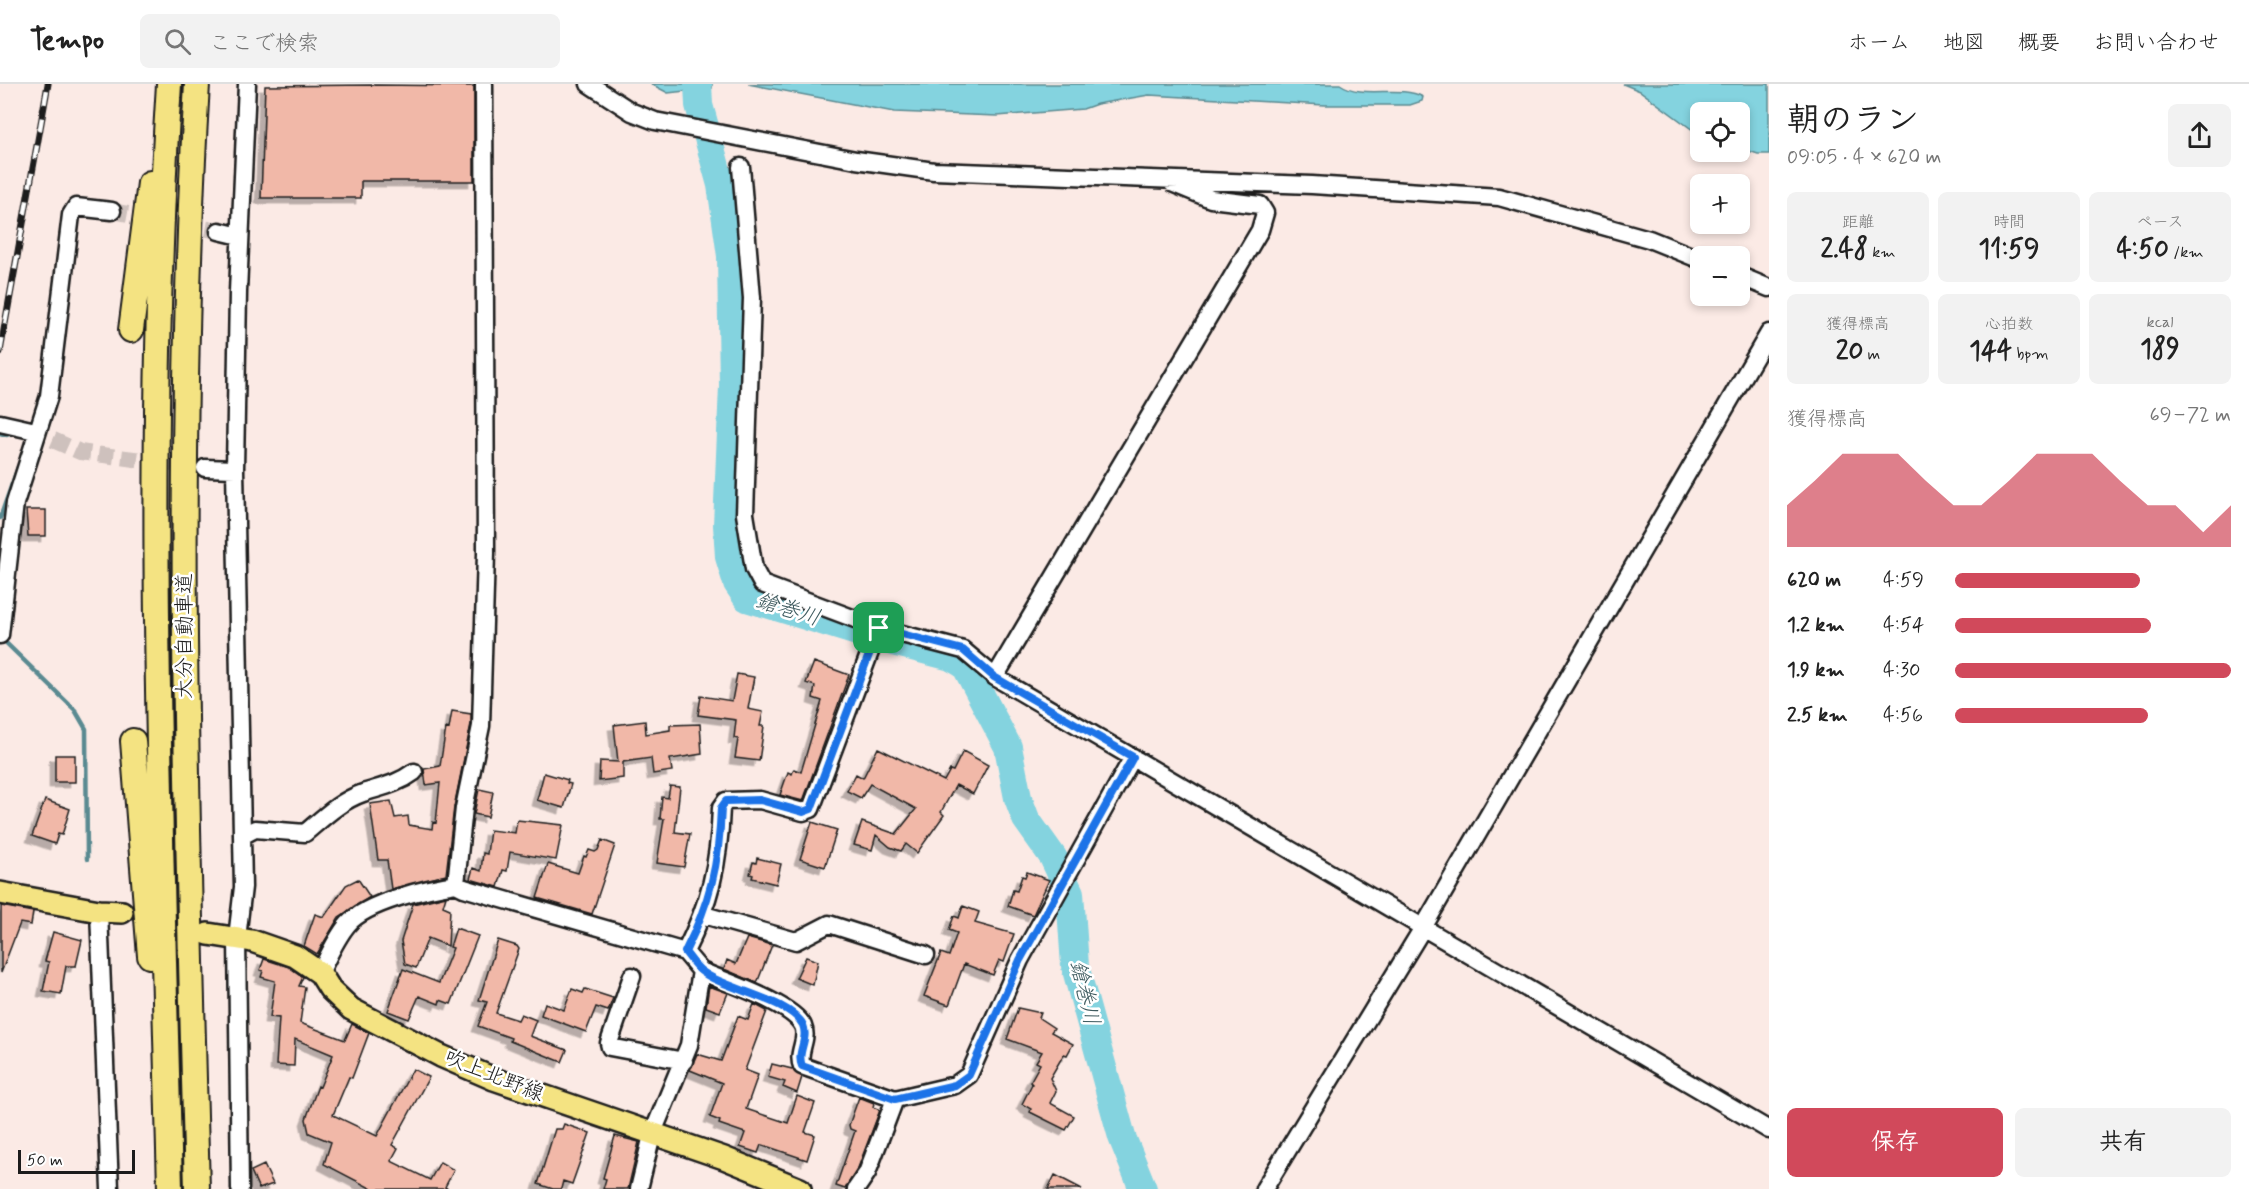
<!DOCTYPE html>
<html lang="ja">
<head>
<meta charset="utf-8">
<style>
	body { margin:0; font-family:Mynerve,"Klee One",sans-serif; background:#f2f2f2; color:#222; height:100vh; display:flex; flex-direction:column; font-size:22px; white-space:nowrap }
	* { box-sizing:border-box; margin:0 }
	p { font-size:20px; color:#767676 }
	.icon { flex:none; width:33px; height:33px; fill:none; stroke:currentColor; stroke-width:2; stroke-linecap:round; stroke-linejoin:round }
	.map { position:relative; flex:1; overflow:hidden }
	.details { display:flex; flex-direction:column; background:#fff; width:480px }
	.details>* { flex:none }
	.controls { position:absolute; left:1690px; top:18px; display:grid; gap:12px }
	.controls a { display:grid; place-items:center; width:60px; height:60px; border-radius:9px; background:#fff; box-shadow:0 3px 9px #0003; font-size:30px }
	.scale { position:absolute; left:18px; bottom:15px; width:117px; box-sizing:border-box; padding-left:6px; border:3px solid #1c1c1c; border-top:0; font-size:16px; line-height:21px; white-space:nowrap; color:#1c1c1c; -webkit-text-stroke:4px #fff; paint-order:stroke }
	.pin { position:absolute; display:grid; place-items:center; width:51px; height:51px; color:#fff; margin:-26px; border-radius:12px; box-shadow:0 3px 9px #0006 }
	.round { display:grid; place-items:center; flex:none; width:63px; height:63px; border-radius:9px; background:#f2f2f2 }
	.head { display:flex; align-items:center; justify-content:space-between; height:102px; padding:0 18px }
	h1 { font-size:33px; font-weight:700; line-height:45px }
	.figures { display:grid; grid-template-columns:repeat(3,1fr); gap:9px; height:102px; padding:6px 18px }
	.figures div { display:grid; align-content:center; border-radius:9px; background:#f2f2f2; text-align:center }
	.figures b { font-size:26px; font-weight:700 }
	.figures small { font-size:16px; font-weight:400 }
	.figures p { font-size:16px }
	.chart { height:168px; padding:12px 18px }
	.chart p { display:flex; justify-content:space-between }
	.chart svg { width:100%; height:108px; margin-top:6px; fill:#d1495b; opacity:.7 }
	.cta { display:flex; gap:12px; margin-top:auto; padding:12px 18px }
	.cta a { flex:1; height:69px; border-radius:9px; background:#d1495b; color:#fff; font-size:24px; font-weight:700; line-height:69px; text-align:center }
	.cta a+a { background:#f2f2f2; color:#222 }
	ul { padding:0 18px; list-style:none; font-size:20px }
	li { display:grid; grid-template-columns:96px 72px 1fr; align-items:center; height:45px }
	li i { height:15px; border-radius:8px; background:#d1495b }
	header { display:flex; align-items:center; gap:36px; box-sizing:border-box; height:84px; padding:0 30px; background:#fff; border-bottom:2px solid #e0e0e0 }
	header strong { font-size:28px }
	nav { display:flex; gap:33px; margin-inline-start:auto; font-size:21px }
	.search { width:420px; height:54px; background:#f2f2f2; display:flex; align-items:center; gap:15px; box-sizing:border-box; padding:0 21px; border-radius:9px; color:#767676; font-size:22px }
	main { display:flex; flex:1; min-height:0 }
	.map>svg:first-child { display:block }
	.water { fill:#84d3df; stroke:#5a8a91; stroke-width:1.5 }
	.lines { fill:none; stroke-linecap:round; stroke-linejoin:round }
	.stream { stroke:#5a8a91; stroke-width:4.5 }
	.river { stroke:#84d3df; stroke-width:28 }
	.building { fill:#f1b8a8; stroke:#1c1c1c; stroke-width:1.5; filter:url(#shadow) }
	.minor-tunnel { stroke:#cec1bd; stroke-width:16; stroke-dasharray:16 8; stroke-linecap:butt }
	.minor-casing { stroke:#1c1c1c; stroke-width:21 }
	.major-casing { stroke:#1c1c1c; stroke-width:26 }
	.highway-casing { stroke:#1c1c1c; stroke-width:28 }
	.minor { stroke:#fff; stroke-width:16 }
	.major { stroke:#f4e382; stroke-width:21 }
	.highway { stroke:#f4e382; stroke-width:24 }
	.rail-casing { stroke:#1c1c1c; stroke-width:7 }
	.rail { stroke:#fff; stroke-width:4.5; stroke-dasharray:14; stroke-linecap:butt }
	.route-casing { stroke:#fff; stroke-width:12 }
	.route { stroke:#1a73e8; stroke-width:8 }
	.labels { text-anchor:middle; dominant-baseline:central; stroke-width:5; stroke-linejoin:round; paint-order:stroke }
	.street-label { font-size:21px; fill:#1c1c1c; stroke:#fff }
	.water-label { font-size:22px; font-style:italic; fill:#405c60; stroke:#fff }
</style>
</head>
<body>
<header>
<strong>Tempo</strong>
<div class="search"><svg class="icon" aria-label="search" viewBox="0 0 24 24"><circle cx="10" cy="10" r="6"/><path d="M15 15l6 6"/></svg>ここで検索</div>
<nav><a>ホーム</a><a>地図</a><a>概要</a><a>お問い合わせ</a></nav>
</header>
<main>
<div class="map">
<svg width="1769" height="1105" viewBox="0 0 1769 1105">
	<defs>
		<filter id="shadow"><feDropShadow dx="-5.5" dy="5.5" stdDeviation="0" flood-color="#0004"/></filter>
	</defs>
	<rect width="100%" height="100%" fill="#fbeae5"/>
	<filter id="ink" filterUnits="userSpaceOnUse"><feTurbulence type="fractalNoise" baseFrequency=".0167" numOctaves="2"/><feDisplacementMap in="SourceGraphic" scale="12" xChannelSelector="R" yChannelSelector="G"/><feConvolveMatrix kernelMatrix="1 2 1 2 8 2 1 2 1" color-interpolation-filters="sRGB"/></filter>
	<g filter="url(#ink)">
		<path class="water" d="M 651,0 L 712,0 L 712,4 L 668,9 Z
			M 748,0 L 1340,0 C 1363,16 1398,0 1423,13 L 1422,17 L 1410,21 L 1325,21 L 1149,11 L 1097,20 L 1083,25 L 997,32 L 894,28 Z
			M 1623,0 L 1769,0 L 1769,70 L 1758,70 L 1740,64 L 1740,28 L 1701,28 L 1701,52 L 1640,7 Z"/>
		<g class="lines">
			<path class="stream" d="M 0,349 L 7,351 L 15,348
				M 0,434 L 18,383
				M 1,554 L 75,626 L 86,645 L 87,775"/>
			<path class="river" d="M 698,0 L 699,21 L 721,101 L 731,172 L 733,302 L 727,441 L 729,473 L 737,499 L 747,514 L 877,554 L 951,573 L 965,581 L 1008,663 L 1018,714 L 1026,735 L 1053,773 L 1070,809 L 1075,882 L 1122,1053 L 1143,1105"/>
		</g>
		<path class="building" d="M 375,1 L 474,2 L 474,97 L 361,97 L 361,114 L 261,114 L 265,2 Z
			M 26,426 L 46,426 L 46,452 L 28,452 Z
			M 814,578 L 849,591 L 803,717 L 780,711 L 788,688 L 792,690 L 794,685 L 801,688 L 822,617 L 813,614 L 815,602 L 806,599 Z
			M 737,590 L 754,593 L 748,625 L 763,628 L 760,642 L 764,642 L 759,677 L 735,674 L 738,655 L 734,654 L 736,636 L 698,631 L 701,612 L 732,617 Z
			M 452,627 L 471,630 L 471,640 L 454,723 L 446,791 L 391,805 L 387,776 L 378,776 L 370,720 L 391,717 L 395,734 L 408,732 L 409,741 L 432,745 L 433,738 L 436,739 L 440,699 L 426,701 L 424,685 L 440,682 L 446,644 L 449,645 Z
			M 645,637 L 646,650 L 670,646 L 670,641 L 700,640 L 702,670 L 670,675 L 672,687 L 653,690 L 651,674 L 623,678 L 623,694 L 599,697 L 600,677 L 618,678 L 614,641 Z
			M 878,664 L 944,697 L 950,686 L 953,687 L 963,667 L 988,681 L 973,710 L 956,701 L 941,728 L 944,731 L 917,769 L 906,760 L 901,767 L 890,763 L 876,751 L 872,766 L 854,761 L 862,738 L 896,750 L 916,725 L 870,700 L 861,714 L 847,707 L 856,690 L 863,694 Z
			M 55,671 L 75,671 L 75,698 L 55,698 Z
			M 544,689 L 568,696 L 567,699 L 571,700 L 564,724 L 537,716 Z
			M 670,702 L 680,703 L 675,748 L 690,750 L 684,783 L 657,779 L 664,735 L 660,735 L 662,713 L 668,714 Z
			M 479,705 L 493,708 L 488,733 L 474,730 Z
			M 45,716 L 70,725 L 62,751 L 58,750 L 55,760 L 32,752 Z
			M 517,736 L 563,741 L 556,776 L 510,768 L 507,787 L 503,786 L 498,803 L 470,795 L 473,784 L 481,787 L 483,769 L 487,770 L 490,746 L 515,749 Z
			M 812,738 L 837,746 L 825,783 L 800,775 Z
			M 602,756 L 615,761 L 592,830 L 537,814 L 548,780 L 578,789 L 584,772 L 586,773 L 589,766 L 595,768 L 598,766 Z
			M 757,774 L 781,780 L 776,800 L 752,794 L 753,791 L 750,790 L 753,778 L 756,779 Z
			M 1027,788 L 1049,796 L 1033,831 L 1008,822 L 1013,806 L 1017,807 L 1022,792 L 1025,793 Z
			M 358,795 L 370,813 L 339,833 L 317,870 L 304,862 L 315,830 L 324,833 L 346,801 Z
			M 446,812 L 443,822 L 450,825 L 448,862 L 428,854 L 416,884 L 405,880 L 401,857 L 413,820 Z
			M 1,822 L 33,828 L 31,841 L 20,839 L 1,889 Z
			M 963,822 L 979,828 L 975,839 L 1014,850 L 1004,878 L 999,876 L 993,891 L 964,880 L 949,921 L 924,912 L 941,869 L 949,872 L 957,849 L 949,846 L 954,832 L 959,834 Z
			M 456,844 L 478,852 L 451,920 L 440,916 L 439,920 L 419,912 L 409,935 L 388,927 L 403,885 L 439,899 L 453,864 L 450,863 Z
			M 53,848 L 82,856 L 76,882 L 66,882 L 61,910 L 43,907 L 49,878 L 45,877 Z
			M 747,854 L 772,861 L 757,899 L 724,885 L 727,876 L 736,880 Z
			M 498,856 L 517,862 L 519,865 L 496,929 L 518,936 L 521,930 L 536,936 L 530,952 L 567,966 L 562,978 L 510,957 L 511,954 L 478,942 L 487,918 L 479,916 Z
			M 806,873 L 818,877 L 813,901 L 796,894 Z
			M 264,875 L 289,883 L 303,893 L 299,902 L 305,903 L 300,939 L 345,956 L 352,940 L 369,949 L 352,994 L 349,993 L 333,1031 L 377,1052 L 413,985 L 429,993 L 392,1061 L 398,1064 L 391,1077 L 430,1096 L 440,1078 L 454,1086 L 445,1103 L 448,1105 L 372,1105 L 324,1080 L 331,1058 L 309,1049 L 306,1035 L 318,1002 L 320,1003 L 333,971 L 295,955 L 294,982 L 276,981 L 279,934 L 270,933 L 275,897 L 261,893 L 263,887 L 260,886 Z
			M 709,902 L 728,909 L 720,928 L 706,923 Z
			M 572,905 L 583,909 L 585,905 L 613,914 L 608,927 L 596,923 L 586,948 L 541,931 L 545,919 L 564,926 Z
			M 754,920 L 767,927 L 745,986 L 758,991 L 746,1025 L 788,1039 L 797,1012 L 815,1019 L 805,1048 L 815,1051 L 807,1076 L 763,1061 L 761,1061 L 758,1069 L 740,1063 L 745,1049 L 719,1040 L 720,1037 L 710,1033 L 722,999 L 690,986 L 697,970 L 721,977 L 738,932 L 748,936 Z
			M 1018,924 L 1041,929 L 1039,934 L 1054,944 L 1051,948 L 1073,960 L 1067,971 L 1064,970 L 1050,994 L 1056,1007 L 1050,1019 L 1074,1032 L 1066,1046 L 1030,1028 L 1031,1025 L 1022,1020 L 1032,1000 L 1030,998 L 1040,980 L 1036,978 L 1042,968 L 1007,955 Z
			M 772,980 L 792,985 L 802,993 L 797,1009 L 783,1003 L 785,998 L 768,993 Z
			M 859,1013 L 874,1019 L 873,1023 L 880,1026 L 858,1084 L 845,1105 L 836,1102 L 855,1047 L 850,1045 L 849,1041 Z
			M 564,1040 L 590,1049 L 572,1100 L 563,1097 L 561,1105 L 553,1105 L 538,1100 L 555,1045 L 562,1045 Z
			M 615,1052 L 639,1058 L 628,1105 L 603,1105 L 606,1095 L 603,1094 Z
			M 264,1081 L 273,1100 L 259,1105 L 251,1087 Z
			M 1055,1091 L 1082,1105 L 1048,1105 Z"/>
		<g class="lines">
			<path class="minor-tunnel" d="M 112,127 L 219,147
				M 31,346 L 80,368 L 196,383"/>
			<defs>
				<path id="minor" d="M 484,0 L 486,469 L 481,642 L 464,724 L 456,800 L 464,804 L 685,868 L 701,887 L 689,961 L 652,1051 L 639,1105
					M 589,0 L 632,28 L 655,37 L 856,76 L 934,87 L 1312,101 L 1499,113 L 1649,155 L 1701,176
					M 741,83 L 752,214 L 745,430 L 754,485 L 762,500 L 879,544 L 963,566 L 995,593 L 1769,1046
					M 219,147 L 240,152
					M 1740,192 L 1769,204
					M 0,339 L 31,346
					M 205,384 L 235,385
					M 0,551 L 15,419 L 49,312 L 71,131 L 76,123 L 112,127
					M 995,593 L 1260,146 L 1265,129 L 1260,121 L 1211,115 L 1172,99
					M 242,752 L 255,745 L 305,749 C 323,734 340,717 363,709 C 381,703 398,700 414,688
					M 99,827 L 110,1105
					M 704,831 L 796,857 L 829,840 L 926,871
					M 685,868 C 710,818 719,781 721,724 L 726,717 L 760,716 L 803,728 L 811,725 L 879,544
					M 701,887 C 724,897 793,920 803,942 C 809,956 796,968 802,982 L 895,1015
					M 320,889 C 328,873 336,854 348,840 C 367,818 428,804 456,800
					M 632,892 L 609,959 L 610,963 L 684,977
					M 240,1105 L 237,854 L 243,803 L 235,385 L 238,208 L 247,0
					M 856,1105 L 867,1089 L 895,1015 L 955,1001 L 969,991 L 1020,876 L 1133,673
					M 1264,1105 L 1424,842 L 1769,249"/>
				<path id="major" d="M 0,809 L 99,827 L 122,828
					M 208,850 L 252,857 L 295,872 L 320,889 L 330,905 L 351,925 L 441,972 L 494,995 L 724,1074 L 800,1105"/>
				<path id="highway" d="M 169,0 C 145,367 161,737 170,1105
					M 131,246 L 150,99
					M 133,657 L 150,872
					M 197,1105 C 187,737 175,368 197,0"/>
			</defs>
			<use href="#minor" class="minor-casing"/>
			<use href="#major" class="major-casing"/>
			<use href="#highway" class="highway-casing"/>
			<use href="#minor" class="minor"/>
			<use href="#major" class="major"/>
			<use href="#highway" class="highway"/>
			<defs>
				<path id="rail" d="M 0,268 L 48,0"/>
			</defs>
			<use href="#rail" class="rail-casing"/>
			<use href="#rail" class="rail"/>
		</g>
	</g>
	<g class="lines" filter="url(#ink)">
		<defs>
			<path id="route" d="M 879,544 L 963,566 L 994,593 L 1133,673 L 1020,876 L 969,991 L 955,1001 L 895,1015 L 802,982 C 796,968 809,956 803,941 C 790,915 722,905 700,886 C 694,881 690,874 685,868 C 710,818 719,781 721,724 L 726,717 L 760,716 L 803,728 L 811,725 Z"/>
		</defs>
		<use href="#route" class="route-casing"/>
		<use href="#route" class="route"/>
	</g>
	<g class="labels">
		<g class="street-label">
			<text transform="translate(185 552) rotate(-90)">大分自動車道</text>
			<text transform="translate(494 992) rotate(22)">吹上北野線</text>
		</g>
		<g class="water-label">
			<text transform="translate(788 526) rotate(17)">鎗巻川</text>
			<text transform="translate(1084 909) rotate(77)">鎗巻川</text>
		</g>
	</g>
</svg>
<div class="controls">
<a><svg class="icon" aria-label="locate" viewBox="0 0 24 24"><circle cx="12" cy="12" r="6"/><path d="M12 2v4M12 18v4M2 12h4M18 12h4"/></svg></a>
<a>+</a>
<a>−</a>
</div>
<div class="scale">50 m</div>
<div class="pin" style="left:879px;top:544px;background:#1e9e55"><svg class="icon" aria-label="arrive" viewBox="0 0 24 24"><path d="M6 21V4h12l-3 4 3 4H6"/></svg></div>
</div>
<section class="details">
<div class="head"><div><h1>朝のラン</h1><p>09:05 · 4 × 620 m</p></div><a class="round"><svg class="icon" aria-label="share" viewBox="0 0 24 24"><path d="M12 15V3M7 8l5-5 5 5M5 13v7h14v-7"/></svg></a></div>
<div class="figures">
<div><p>距離</p><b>2.48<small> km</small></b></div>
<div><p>時間</p><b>11:59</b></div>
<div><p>ペース</p><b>4:50<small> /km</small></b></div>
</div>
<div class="figures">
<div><p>獲得標高</p><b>20<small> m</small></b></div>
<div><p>心拍数</p><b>144<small> bpm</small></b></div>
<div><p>kcal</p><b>189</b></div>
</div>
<div class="chart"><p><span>獲得標高</span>69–72 m</p>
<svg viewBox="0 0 160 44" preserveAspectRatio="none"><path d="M0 44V27L10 17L20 6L30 6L40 6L50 17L60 27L70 27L80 17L90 6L100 6L110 6L120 17L130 27L140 27L150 38L160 27V44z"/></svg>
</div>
<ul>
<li><b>620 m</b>4:59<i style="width:67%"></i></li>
<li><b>1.2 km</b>4:54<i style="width:71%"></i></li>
<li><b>1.9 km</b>4:30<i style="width:100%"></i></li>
<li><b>2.5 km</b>4:56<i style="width:70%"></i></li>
</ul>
<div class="cta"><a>保存</a><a>共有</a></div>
</section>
</main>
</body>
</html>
